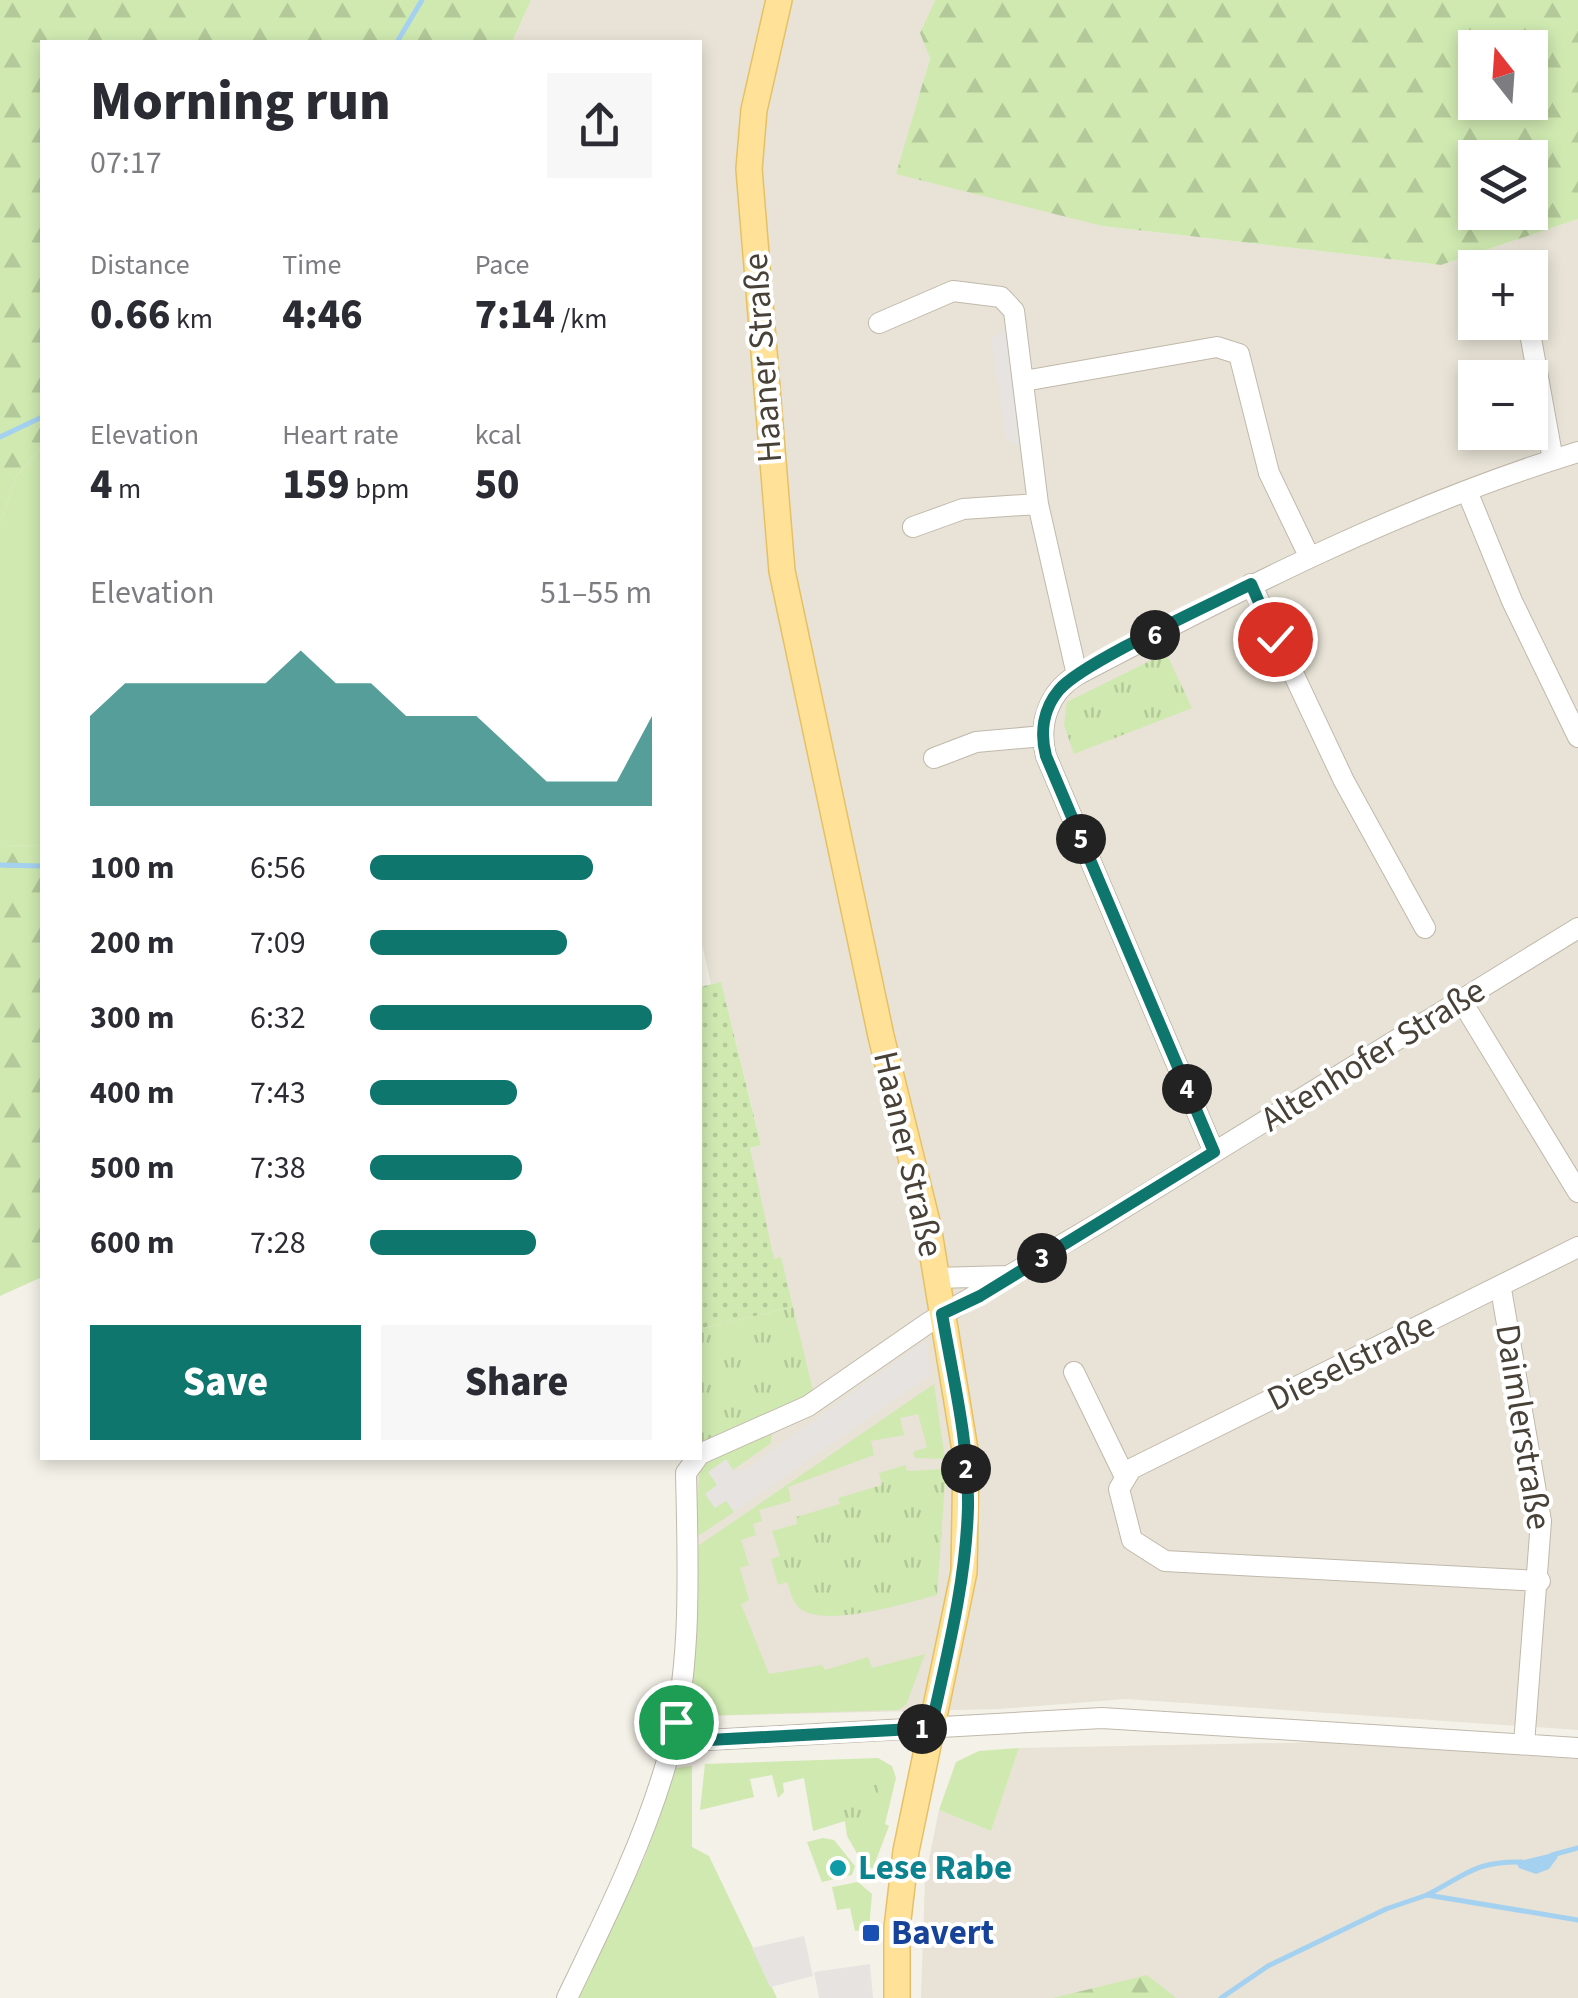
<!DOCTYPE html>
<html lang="en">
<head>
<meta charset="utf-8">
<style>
	body { margin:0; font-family:"Source Sans 3",sans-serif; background:#f7f7f7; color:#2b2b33; height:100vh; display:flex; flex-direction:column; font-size:38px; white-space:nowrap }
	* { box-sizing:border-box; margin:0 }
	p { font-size:32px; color:#7c7c81 }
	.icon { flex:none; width:55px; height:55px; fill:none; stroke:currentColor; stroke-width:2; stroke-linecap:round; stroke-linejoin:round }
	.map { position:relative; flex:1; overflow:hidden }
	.details { position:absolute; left:40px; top:40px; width:662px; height:1420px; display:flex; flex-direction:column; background:#fff; border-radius:0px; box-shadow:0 5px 15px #0003 }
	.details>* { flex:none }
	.needle { width:65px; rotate:343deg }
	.controls { position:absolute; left:1458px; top:30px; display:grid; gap:20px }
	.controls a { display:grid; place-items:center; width:90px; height:90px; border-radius:0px; background:#fff; box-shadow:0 5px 15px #0003; font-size:50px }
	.pin { position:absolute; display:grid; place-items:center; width:85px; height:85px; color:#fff; margin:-42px; border:5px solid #fff; border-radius:50%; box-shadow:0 2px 10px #0007 }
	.km { position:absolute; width:50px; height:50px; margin:-25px; border-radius:50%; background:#222; color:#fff; font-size:28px; line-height:50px; text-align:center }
	.round { display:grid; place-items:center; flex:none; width:105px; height:105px; border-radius:0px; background:#f7f7f7 }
	.head { display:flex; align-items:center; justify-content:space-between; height:170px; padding:0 50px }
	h1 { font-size:55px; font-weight:800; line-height:75px }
	.metrics { display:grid; grid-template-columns:repeat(3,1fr); gap:15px; height:170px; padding:10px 50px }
	.metrics div { display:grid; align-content:center }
	.metrics b { font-size:42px; font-weight:800 }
	.metrics small { font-size:28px; font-weight:400 }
	.metrics p { font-size:28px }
	.chart { height:280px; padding:20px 50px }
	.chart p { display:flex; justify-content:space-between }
	.chart svg { width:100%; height:180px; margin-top:10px; fill:#0f766e; opacity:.7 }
	.primary-button { display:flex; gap:20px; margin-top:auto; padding:20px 50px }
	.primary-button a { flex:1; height:115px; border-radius:0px; background:#0f766e; color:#fff; font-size:40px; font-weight:800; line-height:115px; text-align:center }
	.primary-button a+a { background:#f7f7f7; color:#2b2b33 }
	ul { padding:0 50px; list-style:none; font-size:32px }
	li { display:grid; grid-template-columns:160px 120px 1fr; align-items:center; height:75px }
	li i { height:25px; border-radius:12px; background:#0f766e }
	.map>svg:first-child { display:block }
	.residential { fill:#e8e3d6; fill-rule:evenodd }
	.grass { fill:#cfe9b1 }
	.forest { fill:url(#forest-firs); fill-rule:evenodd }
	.park { fill:url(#park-tufts) }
	.garden { fill:url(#garden-dots) }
	.parking { fill:#e6e3e0 }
	.water { fill:#a5d1f1 }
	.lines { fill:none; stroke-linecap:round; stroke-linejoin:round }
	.stream { stroke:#a5d1f1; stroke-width:5 }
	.minor-casing { stroke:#c0b9ab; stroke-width:22 }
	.major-casing { stroke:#e5c066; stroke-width:28 }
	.minor { stroke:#fff; stroke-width:20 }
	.major { stroke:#ffe297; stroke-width:25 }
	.route-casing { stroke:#fff; stroke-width:20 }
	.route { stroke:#0f766e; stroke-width:12 }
	.culture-dot { fill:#0f9aa8; stroke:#fff; stroke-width:4 }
	.transit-dot { fill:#1a4fb4; stroke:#fff; stroke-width:4 }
	.labels { text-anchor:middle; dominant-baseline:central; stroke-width:8; stroke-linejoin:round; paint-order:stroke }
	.street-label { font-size:35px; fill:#484137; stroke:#fff }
	.culture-label { font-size:35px; font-weight:bold; fill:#0d838f; stroke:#fff; text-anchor:start }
	.transit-label { font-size:35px; font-weight:bold; fill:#164399; stroke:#fff; text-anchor:start }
</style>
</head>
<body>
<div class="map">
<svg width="1578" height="1998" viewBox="0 0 1578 1998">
	<defs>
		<pattern id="forest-firs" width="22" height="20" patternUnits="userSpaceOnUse" patternTransform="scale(2.5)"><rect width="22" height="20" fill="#cfe9b1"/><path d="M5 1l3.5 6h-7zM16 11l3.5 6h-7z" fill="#b3c999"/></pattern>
		<pattern id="park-tufts" width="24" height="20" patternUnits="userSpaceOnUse" patternTransform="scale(2.5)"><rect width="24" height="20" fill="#cfe9b1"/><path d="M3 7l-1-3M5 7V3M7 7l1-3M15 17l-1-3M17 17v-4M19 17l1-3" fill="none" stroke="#b3c999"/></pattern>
		<pattern id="garden-dots" width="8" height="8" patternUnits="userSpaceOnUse" patternTransform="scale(2.5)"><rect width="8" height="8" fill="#cfe9b1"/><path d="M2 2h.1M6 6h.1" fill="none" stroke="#b3c999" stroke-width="1.8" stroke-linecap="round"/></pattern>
	</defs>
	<rect width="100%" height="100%" fill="#f4f1e8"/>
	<path class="residential" d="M 531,0 L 935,0 L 920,33 L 930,57 L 897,173 L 1102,226 L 1441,265 L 1578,219 L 1578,1730 L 1126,1699 L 999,1709 L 697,1716 L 688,1458 L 799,1332 L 781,1258 L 774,1260 L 757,1186 L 750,1148 L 761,1145 L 751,1103 L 721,983 L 711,984 L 700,935 L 700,42 L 512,42 ZM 1475,268 L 1530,268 L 1530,322 L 1475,322 ZM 1475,378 L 1530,378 L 1530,432 L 1475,432 Z
		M 1329,1742 L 1578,1759 L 1578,1998 L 921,1998 L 925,1879 L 939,1810 L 991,1831 L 1019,1748 Z"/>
	<path class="grass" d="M 42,447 L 42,846 L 0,845 L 0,523 L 17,475 Z
		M 934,1384 L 945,1459 L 915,1458 L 913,1452 L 927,1447 L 918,1414 L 900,1418 L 904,1435 L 871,1441 L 874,1455 L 788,1487 L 791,1501 L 759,1510 L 762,1521 L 753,1524 L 756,1535 L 741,1540 L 749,1565 L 740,1568 L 749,1600 L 741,1604 L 769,1674 L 822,1665 L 825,1670 L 868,1657 L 872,1668 L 925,1654 L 906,1705 L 898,1710 L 697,1716 L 688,1704 L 695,1548 Z
		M 772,1430 L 771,1443 L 733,1470 L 725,1459 L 718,1486 L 706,1494 L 715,1507 L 726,1500 L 734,1512 L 695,1538 L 700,1465 Z
		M 1019,1748 L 991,1831 L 939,1810 L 956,1762 L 979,1751 Z
		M 878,1758 L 892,1766 L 896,1778 L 885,1824 L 889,1826 L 873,1868 L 865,1867 L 847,1836 L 845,1821 L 813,1831 L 804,1778 L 783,1783 L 784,1792 L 778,1798 L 772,1775 L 750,1779 L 754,1797 L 700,1810 L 705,1764 Z
		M 692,1766 L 692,1847 L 709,1856 L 777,1998 L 578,1998 L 645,1857 L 676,1768 Z
		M 823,1838 L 834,1840 L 855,1866 L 852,1875 L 822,1882 L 807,1842 Z
		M 858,1882 L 872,1894 L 869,1929 L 855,1931 L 850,1908 L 837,1910 L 832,1887 Z"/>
	<path class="forest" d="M 0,0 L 531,0 L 512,42 L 42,42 L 42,447 L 17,475 L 0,523 Z
		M 935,0 L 1578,0 L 1578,219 L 1441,265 L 1102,226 L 896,174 L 930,58 L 920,33 ZM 1475,48 L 1530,48 L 1530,102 L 1475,102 ZM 1475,158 L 1530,158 L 1530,212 L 1475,212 Z
		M 0,845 L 42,846 L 42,1277 L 0,1296 Z
		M 1147,1975 L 1176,1998 L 1053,1998 Z"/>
	<path class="park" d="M 1166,653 L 1192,708 L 1074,754 L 1064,725 L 1067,702 Z
		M 793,1307 L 814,1395 L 700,1447 L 700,1329 Z
		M 905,1465 L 907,1471 L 946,1469 L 937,1595 C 906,1603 830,1627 802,1610 C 792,1603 791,1593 787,1582 L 778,1585 L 771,1559 L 780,1556 L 772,1531 L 797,1524 L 796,1517 L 840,1504 L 838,1498 L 882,1485 L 879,1473 Z
		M 875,1767 L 882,1823 L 846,1827 L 839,1772 Z"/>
	<path class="garden" d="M 721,982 L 761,1145 L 750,1148 L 774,1259 L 781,1257 L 793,1307 L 700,1329 L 700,987 Z"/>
	<path class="parking" d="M 1006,330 L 1023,446 L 1006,440 L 991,338 Z
		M 926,1340 L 930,1375 L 734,1512 L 726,1501 L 715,1508 L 705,1494 L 717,1485 L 708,1472 L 726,1459 L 733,1470 L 743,1471 Z
		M 804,1936 L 813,1976 L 770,1987 L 752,1948 Z
		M 870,1964 L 873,1998 L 819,1998 L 814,1972 Z"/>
	<path class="water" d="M 1553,1853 L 1558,1857 L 1549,1869 L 1536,1874 L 1519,1868 L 1516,1862 Z"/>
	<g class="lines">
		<path class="stream" d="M 397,42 L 422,0
			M 0,437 L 42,417
			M 0,865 L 42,866
			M 1552,1855 L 1578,1848
			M 1427,1895 C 1466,1875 1475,1861 1522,1862
			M 1221,1998 L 1268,1966 L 1386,1909 L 1427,1895 L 1578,1920"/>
		<defs>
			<path id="minor" d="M 1528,322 L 1553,460
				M 879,323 L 953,291 L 1001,297 L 1014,311 L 1038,504 L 1077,675
				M 1024,381 L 1217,347 L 1239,354 L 1269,473 L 1309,556
				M 1467,491 L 1512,601 L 1578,737
				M 913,527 L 963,509 L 1038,504
				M 1251,584 L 1344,781 L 1425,928
				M 934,758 L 976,742 L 1043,736
				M 1461,1000 L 1578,1192
				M 1214,1152 L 1046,756 C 1038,725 1048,692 1077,675 C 1239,590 1402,506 1578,452
				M 936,1278 L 1008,1276
				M 1501,1289 L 1541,1521 L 1524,1744
				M 1074,1372 L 1124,1475
				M 700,1454 L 808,1406 L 928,1323 L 1106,1219 L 1578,928
				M 1540,1581 L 1165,1561 L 1132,1540 L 1119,1489 L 1131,1469 L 1578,1247
				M 672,1742 L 1102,1718 L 1578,1748
				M 567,1998 C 604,1921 642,1846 666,1764 C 693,1673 688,1567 686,1473 L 697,1458"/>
			<path id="major" d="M 779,0 L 754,110 L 749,169 L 782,571 L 881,1036 L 928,1226 L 966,1456 L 964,1572 L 906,1851 L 897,1928 L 897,1998"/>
		</defs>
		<use href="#minor" class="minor-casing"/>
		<use href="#major" class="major-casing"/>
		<use href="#minor" class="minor"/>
		<use href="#major" class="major"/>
	</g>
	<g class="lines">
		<defs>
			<path id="route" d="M 676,1722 L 672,1742 L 931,1728 C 947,1655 966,1582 968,1507 C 969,1442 953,1378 942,1314 L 980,1296 L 1214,1152 L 1046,756 C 1040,733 1043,709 1059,690 C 1081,663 1212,604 1251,584 L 1275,639"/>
		</defs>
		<use href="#route" class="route-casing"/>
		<use href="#route" class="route"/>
	</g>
	<circle class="culture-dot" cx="838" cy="1868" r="10"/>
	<rect class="transit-dot" x="861" y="1923" width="20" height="20" rx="5"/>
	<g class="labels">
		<g class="street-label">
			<text transform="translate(763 358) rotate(-94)">Haaner Straße</text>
			<text transform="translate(1373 1055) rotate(-32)">Altenhofer Straße</text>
			<text transform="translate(908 1154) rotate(77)">Haaner Straße</text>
			<text transform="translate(1351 1362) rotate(-26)">Dieselstraße</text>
			<text transform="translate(1523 1427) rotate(81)">Daimlerstraße</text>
		</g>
		<g class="culture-label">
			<text x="858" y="1868">Lese Rabe</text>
		</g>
		<g class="transit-label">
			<text x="891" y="1933">Bavert</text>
		</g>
	</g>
</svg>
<div class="controls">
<a><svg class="needle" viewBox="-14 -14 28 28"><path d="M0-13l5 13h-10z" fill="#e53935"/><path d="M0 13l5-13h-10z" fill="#7c7c81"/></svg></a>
<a><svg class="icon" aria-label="layers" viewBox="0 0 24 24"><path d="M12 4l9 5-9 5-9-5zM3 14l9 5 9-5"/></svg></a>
<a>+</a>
<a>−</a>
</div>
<div class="pin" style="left:676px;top:1722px;background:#1e9e55"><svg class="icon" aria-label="arrive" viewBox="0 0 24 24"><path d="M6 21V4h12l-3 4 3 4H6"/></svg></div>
<div class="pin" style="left:1275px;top:639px;background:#d93025"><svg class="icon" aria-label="check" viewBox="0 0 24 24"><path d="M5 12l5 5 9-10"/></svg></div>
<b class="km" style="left:922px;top:1729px">1</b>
<b class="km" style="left:966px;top:1469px">2</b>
<b class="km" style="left:1042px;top:1258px">3</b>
<b class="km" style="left:1187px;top:1089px">4</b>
<b class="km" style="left:1081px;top:839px">5</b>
<b class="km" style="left:1155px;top:635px">6</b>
<section class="details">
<div class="head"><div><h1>Morning run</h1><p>07:17</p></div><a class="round"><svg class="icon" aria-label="share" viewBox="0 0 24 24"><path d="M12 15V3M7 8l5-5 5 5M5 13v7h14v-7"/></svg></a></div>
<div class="metrics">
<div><p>Distance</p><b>0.66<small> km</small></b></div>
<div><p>Time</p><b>4:46</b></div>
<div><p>Pace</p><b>7:14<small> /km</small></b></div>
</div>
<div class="metrics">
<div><p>Elevation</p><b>4<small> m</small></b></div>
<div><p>Heart rate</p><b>159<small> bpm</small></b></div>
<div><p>kcal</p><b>50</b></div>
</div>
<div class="chart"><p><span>Elevation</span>51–55 m</p>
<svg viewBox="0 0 160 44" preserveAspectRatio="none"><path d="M0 44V22L10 14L20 14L30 14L40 14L50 14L60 6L70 14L80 14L90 22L100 22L110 22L120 30L130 38L140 38L150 38L160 22V44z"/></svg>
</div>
<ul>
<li><b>100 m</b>6:56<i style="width:79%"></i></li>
<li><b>200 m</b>7:09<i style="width:70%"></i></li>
<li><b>300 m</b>6:32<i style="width:100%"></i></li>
<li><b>400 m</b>7:43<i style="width:52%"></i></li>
<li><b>500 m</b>7:38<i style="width:54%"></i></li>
<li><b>600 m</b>7:28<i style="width:59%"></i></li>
</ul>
<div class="primary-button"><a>Save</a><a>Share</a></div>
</section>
</div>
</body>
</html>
